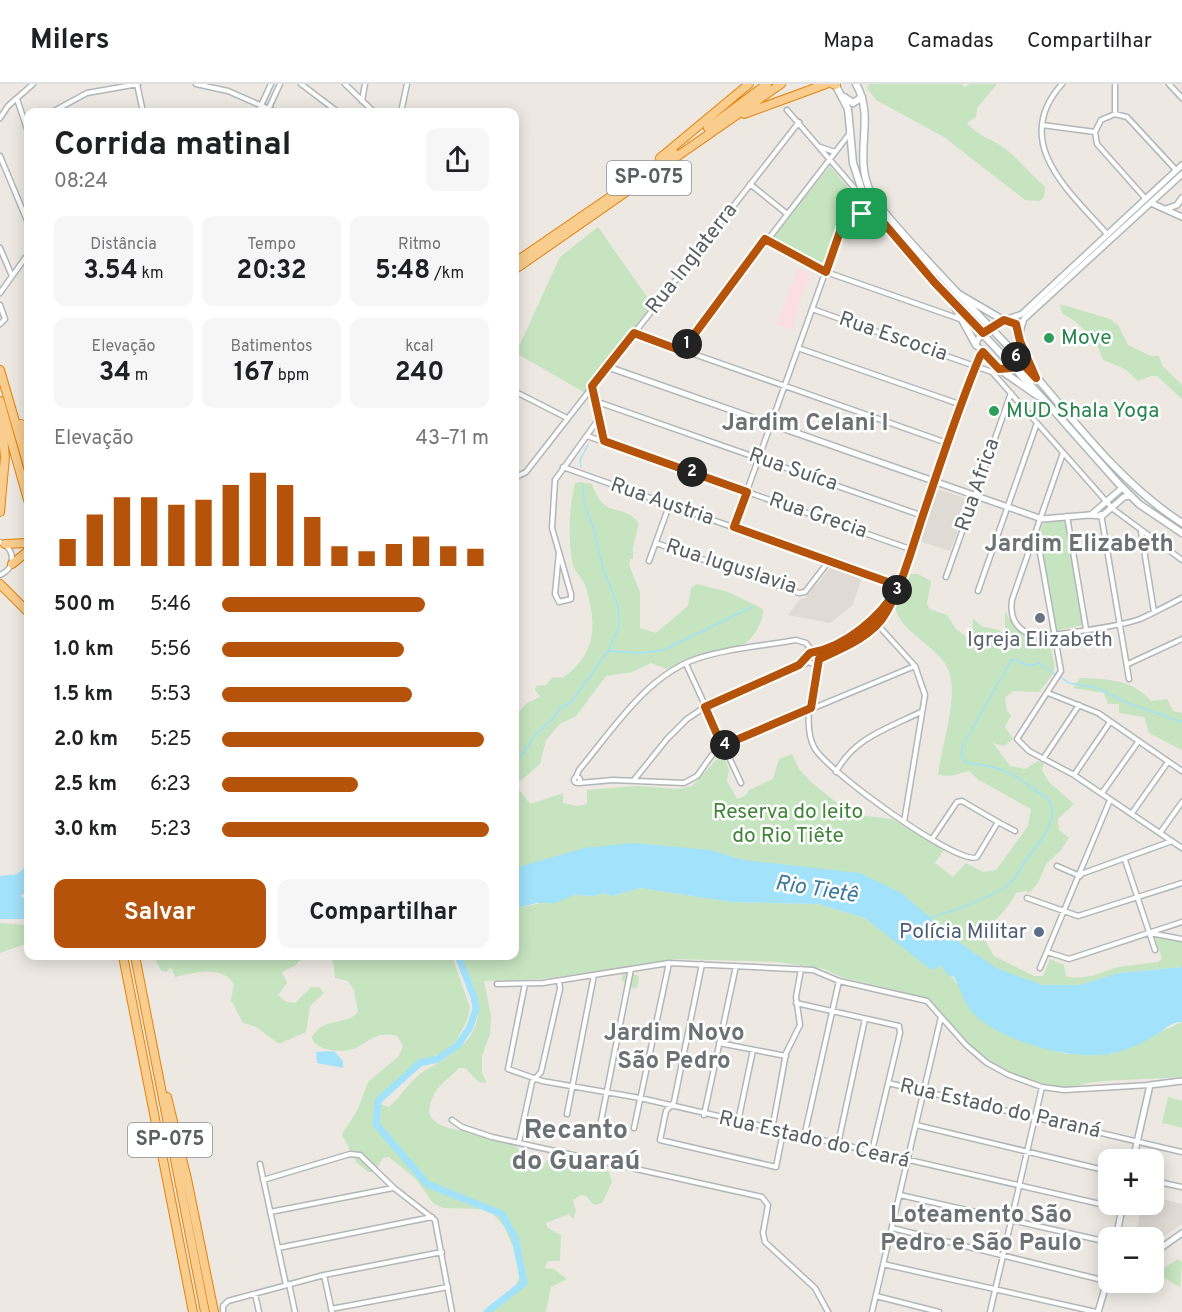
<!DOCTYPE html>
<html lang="pt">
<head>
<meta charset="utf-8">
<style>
	body { margin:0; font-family:Overpass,sans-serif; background:#f6f6f6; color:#202124; height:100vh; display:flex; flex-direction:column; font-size:22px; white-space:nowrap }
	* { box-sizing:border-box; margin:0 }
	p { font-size:20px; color:#757577 }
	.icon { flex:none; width:33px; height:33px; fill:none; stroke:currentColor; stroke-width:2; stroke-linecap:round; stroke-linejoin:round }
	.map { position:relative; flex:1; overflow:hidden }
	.side { position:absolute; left:24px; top:24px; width:495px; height:852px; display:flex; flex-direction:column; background:#fff; border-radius:12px; box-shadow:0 3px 15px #0003 }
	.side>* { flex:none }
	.fabs { position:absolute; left:1098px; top:1065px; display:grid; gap:12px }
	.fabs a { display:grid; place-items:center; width:66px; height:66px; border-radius:12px; background:#fff; box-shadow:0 3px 15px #0003; font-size:30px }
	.pin { position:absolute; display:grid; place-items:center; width:51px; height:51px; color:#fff; margin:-26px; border-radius:12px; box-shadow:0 3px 9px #0006 }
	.km { position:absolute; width:30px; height:30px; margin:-15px; border-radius:50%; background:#222; color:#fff; font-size:16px; line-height:30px; text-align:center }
	.round { display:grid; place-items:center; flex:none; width:63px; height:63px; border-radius:12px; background:#f6f6f6 }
	.head { display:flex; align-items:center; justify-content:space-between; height:102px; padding:0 30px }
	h1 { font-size:33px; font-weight:700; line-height:45px }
	.metrics { display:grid; grid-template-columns:repeat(3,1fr); gap:9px; height:102px; padding:6px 30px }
	.metrics div { display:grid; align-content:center; border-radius:12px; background:#f6f6f6; text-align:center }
	.metrics b { font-size:26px; font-weight:700 }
	.metrics small { font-size:16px; font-weight:400 }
	.metrics p { font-size:16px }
	.chart { height:168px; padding:12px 30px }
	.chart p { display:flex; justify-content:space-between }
	.chart svg { width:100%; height:108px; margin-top:6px; stroke:#b45309; stroke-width:6 }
	.cta { display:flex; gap:12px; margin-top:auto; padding:12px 30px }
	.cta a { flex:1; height:69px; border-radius:12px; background:#b45309; color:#fff; font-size:24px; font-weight:700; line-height:69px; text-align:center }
	.cta a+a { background:#f6f6f6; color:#202124 }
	ul { padding:0 30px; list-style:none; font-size:20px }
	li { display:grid; grid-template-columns:96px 72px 1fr; align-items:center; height:45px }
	li i { height:15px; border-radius:8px; background:#b45309 }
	header { display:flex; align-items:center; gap:36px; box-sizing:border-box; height:84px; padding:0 30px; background:#fff; border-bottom:2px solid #e0e0e0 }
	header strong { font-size:28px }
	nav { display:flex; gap:33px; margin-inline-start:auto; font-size:21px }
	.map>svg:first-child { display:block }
	.education { fill:#dfdad3 }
	.medical { fill:#fadee0 }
	.green { fill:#c5e4bf }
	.water { fill:#a3e2fb }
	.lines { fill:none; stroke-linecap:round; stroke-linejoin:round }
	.stream { stroke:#a3e2fb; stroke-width:1.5 }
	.river { stroke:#a3e2fb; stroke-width:7 }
	.minor-casing { stroke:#b3b6b9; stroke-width:7 }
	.tertiary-casing { stroke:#b3b6b9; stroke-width:8 }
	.secondary-casing { stroke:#b1b6b9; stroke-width:9 }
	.motorway-casing { stroke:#e68009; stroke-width:10 }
	.minor { stroke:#fff; stroke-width:4 }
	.tertiary { stroke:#fff; stroke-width:5 }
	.secondary { stroke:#fff; stroke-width:6 }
	.motorway { stroke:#f8cd8d; stroke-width:8 }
	.route-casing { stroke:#fff; stroke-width:12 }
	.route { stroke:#b45309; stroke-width:8 }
	.leisure-dot { fill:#2e9e5b; stroke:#fff; stroke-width:2 }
	.worship-dot { fill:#6b7280; stroke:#fff; stroke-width:2 }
	.service-dot { fill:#5c6f8a; stroke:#fff; stroke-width:2 }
	.labels { text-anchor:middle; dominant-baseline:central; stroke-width:5; stroke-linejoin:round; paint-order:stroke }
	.shield { fill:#fff; stroke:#8c8f91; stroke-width:1.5 }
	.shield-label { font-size:20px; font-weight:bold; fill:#5a5f62 }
	.street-label { font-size:21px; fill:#5a5f62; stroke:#fff }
	.leisure-label { font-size:21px; fill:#27864d; stroke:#fff; text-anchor:start }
	.worship-label { font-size:21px; fill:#5b616d; stroke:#fff }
	.park-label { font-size:21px; fill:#408438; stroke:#fff }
	.service-label { font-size:21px; fill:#4e5e75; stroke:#fff; text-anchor:end }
	.water-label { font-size:22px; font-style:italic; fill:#3c799b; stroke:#fff }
	.quarter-label { font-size:24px; font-weight:bold; fill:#6c7174; stroke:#fff }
	.district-label { font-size:27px; font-weight:bold; fill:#6c7174; stroke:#fff }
</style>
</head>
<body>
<header>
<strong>Milers</strong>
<nav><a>Mapa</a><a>Camadas</a><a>Compartilhar</a></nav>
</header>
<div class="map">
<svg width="1182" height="1228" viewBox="0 0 1182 1228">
	<rect width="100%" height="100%" fill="#ede9e2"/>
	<path class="education" d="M 941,406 L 967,415 L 967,418 L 962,433 L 958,436 L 959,444 L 950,467 L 919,457 L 937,407 Z
		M 831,483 L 862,494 L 852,522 L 830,539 L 788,531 L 800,515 L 805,514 Z
		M 1154,1113 L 1182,1120 L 1182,1140 L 1154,1159 L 1154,1154 L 1135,1153 L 1142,1121 L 1154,1120 Z"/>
	<path class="medical" d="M 798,185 L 810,189 L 793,239 L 796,241 L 791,246 L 777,240 Z"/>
	<path class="green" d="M 869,0 L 961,0 L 965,3 L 970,0 L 997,0 L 977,24 L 976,33 L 967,39 C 979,53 993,55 1007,66 C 1020,77 1032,91 1045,103 L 1044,113 L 1040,117 L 1025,116 L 944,53 L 876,16 L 867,4 Z
		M 830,82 L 871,131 L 852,127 L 840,136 L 822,182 L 775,158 L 772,154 Z
		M 598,143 L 652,220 L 585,309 L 516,269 L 560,173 Z
		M 1060,220 L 1110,235 L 1118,241 L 1128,261 L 1151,272 L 1159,272 L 1162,281 L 1182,301 L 1182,315 L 1157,292 L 1151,292 L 1138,297 L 1125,285 L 1103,276 L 1096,258 L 1076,238 L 1062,229 Z
		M 581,398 L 592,400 C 605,437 620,417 639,439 L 633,463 L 633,475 L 630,475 L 629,481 L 640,508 L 640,544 L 656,549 L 688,522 L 691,504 L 697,500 L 728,508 L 763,525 C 764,537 753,556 742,562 L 679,579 L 667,585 L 651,579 L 632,588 L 606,592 L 576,632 L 560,640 L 546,656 L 540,680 L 519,698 L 517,703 L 530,720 L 563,709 L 563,719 L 577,722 L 587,720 L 587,706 L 635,702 L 679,705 L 692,702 L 720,672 L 725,675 L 729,686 L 727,697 L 737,715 L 746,711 L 749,706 L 773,695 L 779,675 L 792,670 L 799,685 L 812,699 L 851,730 L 892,735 L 944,766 L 935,779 L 953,793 L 966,779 L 983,788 L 996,786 L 1028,742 L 1031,725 L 979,696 L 969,687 L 950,692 L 938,691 C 941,662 960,611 948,585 C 938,562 898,547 895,522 L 906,490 L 918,490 L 931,497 L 927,519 L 929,525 L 947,531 L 956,545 L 972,557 L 973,534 L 981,542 L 999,546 L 1005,551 L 1005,528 C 1019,550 1024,554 1050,556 C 1054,589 1061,581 1039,608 L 1013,607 L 1005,614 L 1007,627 L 1011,631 L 1005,643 L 1013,655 L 1004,662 L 993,659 L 1010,682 L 1025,685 L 1038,677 L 1044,680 L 1042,686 L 1049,698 L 1074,720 L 1058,735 L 1059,746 L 1069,754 L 1061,766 L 1046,780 L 1038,799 L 1029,809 L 1026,807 L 1016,809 C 1007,827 994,836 982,851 L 994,872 L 1034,892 L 1043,892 L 1050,875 L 1064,881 L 1066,892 L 1074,894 L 1092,892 L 1118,883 L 1158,878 L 1162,874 L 1155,854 L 1182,857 L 1182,883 L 1119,889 L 1085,900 L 1085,906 L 1017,901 L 903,819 L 515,790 L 514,633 L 527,619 L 540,613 L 535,606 L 536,602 L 546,601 L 553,593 L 562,594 C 598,570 597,539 585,501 C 582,493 573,487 572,477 C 568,452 569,424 575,399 Z
		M 1065,436 L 1083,541 L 1055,547 L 1039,452 L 1043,438 Z
		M 1080,594 C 1107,595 1132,595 1151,617 L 1167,615 L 1173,627 L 1182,629 L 1182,666 L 1149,649 L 1144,633 L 1119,629 L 1119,620 L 1108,620 L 1104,609 L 1073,604 Z
		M 640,804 L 731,818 L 818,820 L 865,834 L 936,885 L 941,880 L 990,940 L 1032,961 L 1066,970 L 1112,970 L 1182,938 L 1182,993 C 1153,995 1123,995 1095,998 C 1084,999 1073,1004 1063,1004 C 1019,1002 981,974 953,943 L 949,947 L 926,918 L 917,912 L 841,893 L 824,885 L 778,878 L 675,875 L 630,882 L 631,889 L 639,892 L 638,902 L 634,905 L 622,896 L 623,884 L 541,895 L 484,897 L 491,932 L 490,950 L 482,972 L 482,989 L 487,999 L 479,998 L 465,984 L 459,984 C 452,992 441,999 436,1007 C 409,1052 472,1044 497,1053 C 507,1057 517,1062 524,1071 C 528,1077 529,1081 536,1084 L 542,1085 L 546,1077 C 560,1071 573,1075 583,1085 L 597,1082 L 609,1088 L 612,1098 L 602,1119 L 594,1121 L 586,1112 L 581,1111 L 573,1116 L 576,1127 L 573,1135 L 569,1130 L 546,1139 L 548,1144 L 561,1151 L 560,1177 L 548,1177 L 544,1184 L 554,1185 L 567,1195 L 551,1203 L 546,1228 L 491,1228 L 511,1211 L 520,1192 L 513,1163 L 504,1142 L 492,1129 L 482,1125 L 443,1124 L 433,1119 L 416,1095 L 389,1073 L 383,1074 L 374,1088 L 368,1088 L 356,1078 L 342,1050 L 357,1027 L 368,998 L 399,972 L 403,962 L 397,952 C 391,951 384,950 378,952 C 369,954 362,962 353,965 C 342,969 314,967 312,953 C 322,933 347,942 358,928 L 354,906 L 348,897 L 335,894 L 333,877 L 326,872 L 452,872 L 470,924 L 467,936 L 452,965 L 418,979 L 404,998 L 389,1002 L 378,1019 L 389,1023 C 402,1012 411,994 426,986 C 451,971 486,953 476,916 C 472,901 465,887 461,872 L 514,872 L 515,825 L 575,811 L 594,812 L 604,809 L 616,811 Z
		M 0,839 L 28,841 L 28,859 L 0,869 Z
		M 154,872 L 303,872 L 296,881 L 282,888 L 287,899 L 278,911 L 285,917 L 295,919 L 311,903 L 319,903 L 324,909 L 310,922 L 306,948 L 279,960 L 256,943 L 243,939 L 231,916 L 234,900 C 221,880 194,889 175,893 L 171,883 L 166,888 L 161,887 Z
		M 1168,1013 L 1182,1017 L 1182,1044 L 1162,1039 Z
		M 1178,1175 L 1182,1178 L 1180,1203 L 1156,1189 Z"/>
	<path class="water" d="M 633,759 L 710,766 L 743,776 L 860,789 L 901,809 L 960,859 L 996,884 L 1043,901 L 1080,901 L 1119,889 L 1182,883 L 1182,938 C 1169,938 1165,946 1154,952 C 1145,958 1131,964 1121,967 C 1082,981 1007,959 977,933 C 964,922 962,907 954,893 L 947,890 L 941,881 L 936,885 L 930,885 L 865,834 L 818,820 L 731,818 L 640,804 L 612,812 L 604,809 L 594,812 L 575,811 L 555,819 L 536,819 L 515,825 L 515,784 L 585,764 Z
		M 28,781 L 28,807 L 20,812 L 28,816 L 28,835 L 0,835 L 0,792 L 17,790 Z
		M 334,967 L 343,977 L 343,984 L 317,979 L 316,968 Z"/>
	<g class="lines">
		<path class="stream" d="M 581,383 L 580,376 L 588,361
			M 608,567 L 642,569 L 664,566 L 752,523
			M 1060,593 L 1069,599 L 1097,604 L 1130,620 L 1182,638
			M 514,682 L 534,653 L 557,630 L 560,624 L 571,618 L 591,591 L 608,567 L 619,543 L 618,522 L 603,485 L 593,442 L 584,420 L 583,402
			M 930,834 C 952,827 987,816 1007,802 C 1017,795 1021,782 1028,773 C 1038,760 1058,738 1051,720 C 1048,712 1036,707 1029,702 C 1012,688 990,680 966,679 L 961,671 L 963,661 L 1012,575 L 1030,582 L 1039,579 L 1056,591"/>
		<path class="river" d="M 458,872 L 474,913 L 476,925 L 470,943 L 458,961 L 438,975 L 420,979 L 378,1017 L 376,1040 L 427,1100 L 502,1130 L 515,1154 L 524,1199 L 487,1228"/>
		<defs>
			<path id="minor" d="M 137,0 L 143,28
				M 196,0 L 228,7 L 276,28
				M 301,0 L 338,28
				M 345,0 L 374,28
				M 1062,0 C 1010,58 1069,107 1107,150
				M 1115,0 L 1115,29
				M 1169,0 L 1182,14
				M 17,15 L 28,48
				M 362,17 L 365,0
				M 787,26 L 863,114
				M 52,28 L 87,9 L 138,0
				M 258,28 L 271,0
				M 267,28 L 280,0
				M 401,28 L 407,0
				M 0,34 L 8,22 L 33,0
				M 1042,41 L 1095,48
				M 820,63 L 835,68
				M 0,72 L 28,139
				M 750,100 L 786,129
				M 1145,114 L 1097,60 L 1095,48 L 1101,36 L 1115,30 L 1127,33 L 1176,86
				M 765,155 L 826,188 L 960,235
				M 0,164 L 12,192
				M 0,209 L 28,170
				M 0,221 L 5,235 L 0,240
				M 812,225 L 992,288 L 1113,425 L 1182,476
				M 634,249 L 947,359
				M 798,264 L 962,321
				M 682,267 L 850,49
				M 514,307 L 567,334
				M 595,317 L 923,432
				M 599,334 L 604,357
				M 587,352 L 913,466
				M 1063,369 L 1012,516 C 1010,531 1014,544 1030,550 C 1043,555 1124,541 1140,535 C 1154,529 1168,521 1182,514
				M 563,383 L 899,502
				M 514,394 L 526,388 L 799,38
				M 1101,430 L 1129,595
				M 1067,432 L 1086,545
				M 734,443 L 844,136 L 854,128 L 882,137
				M 1141,447 L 1154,528
				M 1037,452 L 1061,587 L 1017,655 L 1029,667 L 1074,691 L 1182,764
				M 0,458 C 16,465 16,484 0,491
				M 656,459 L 799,509 L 805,508 L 829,477
				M 559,468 L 555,510 L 559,518 L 571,515 L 571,510 L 552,444 L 555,396 L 598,336 L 592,303
				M 649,477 L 669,422
				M 946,493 L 1011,309
				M 978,507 L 1037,339
				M 877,540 L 915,582 L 925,611 L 904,738
				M807.5 574a5.5 5.5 0 1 1 11 0a5.5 5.5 0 1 1-11 0Z
				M 817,570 L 866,541 L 889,518
				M 819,575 L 846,563 L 877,540 L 886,529 L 913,466 L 947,360 L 983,269
				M 818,577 C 813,602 802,640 814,663 C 824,685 959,783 977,773 L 998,738 L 962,717 L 957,718 L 932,755
				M 686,580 L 741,699
				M 1128,580 L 1182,555
				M 1048,609 L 1098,629 L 1182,687
				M 1043,675 L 1079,621
				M 836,688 C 854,654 888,644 921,628
				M 1074,691 L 1110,638
				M574 696a3 3 0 1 1 6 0a3 3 0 1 1-6 0Z
				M 576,693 L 579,686 C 611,648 646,592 696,575 C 728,564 764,562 796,556 L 806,559 L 813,568
				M 634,696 L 667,655 L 687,635 L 705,623 L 809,578
				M 579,699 L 613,696 L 684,699 L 697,692 L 712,671 L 722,662 L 915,582
				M 1102,709 L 1138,658
				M 1132,729 L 1168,678
				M 998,738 L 1015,747
				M 1160,749 L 1182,718
				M 1125,776 L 1155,866
				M 1057,782 L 1080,792
				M 1081,790 L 1172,757
				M 1027,814 L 1078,832 L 1182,799
				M 1150,849 L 1182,855
				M 1047,868 L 1069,875 L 1182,838
				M 702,880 L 674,1018 L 666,1027 L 660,1056 L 776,1083 L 783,1048
				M 1040,884 L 1110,716
				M 497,900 L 543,899 L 669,879 L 813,886 L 839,897 L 927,917 L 966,961 L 987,979 L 1009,991 L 1042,1003 L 1064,1006 L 1150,1001
				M 525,900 L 508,985 L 542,997 L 640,1014 L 1122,1125
				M 796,919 L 899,942 L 900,949 L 872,1067
				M 719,959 L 786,972
				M 888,999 L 1182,1068
				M 567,1030 L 594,891
				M 704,1031 L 736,882
				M 452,1036 L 462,1043 L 492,1053 L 762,1113 L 768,1121 L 763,1149 L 765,1158 L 815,1204 L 828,1228
				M 601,1037 L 631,885
				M 738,1038 L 753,966
				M 916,1041 L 1108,1087
				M 634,1044 L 669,879
				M 772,1046 L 786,969 L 800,941 L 796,913 L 801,885
				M 804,1053 L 839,897
				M 519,1058 L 532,998 L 541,988 L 560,905 L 559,897
				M 838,1060 L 865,935
				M 260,1080 L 286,1201
				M 263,1096 L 350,1070 L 360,1071 L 394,1104 L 435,1136 L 452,1228
				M 1154,1097 L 1182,1103
				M 900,1111 L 1108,1158
				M 270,1128 L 393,1104
				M 892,1144 L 1102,1196
				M 278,1164 L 432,1133
				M 883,1180 L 1096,1228
				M 324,1191 L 332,1228
				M 289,1200 L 295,1228
				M 255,1210 L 259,1228
				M 876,1212 L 939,1228
				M 331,1225 L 448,1203
				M 223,1228 L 223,1222 L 228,1217 L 324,1191 L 442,1168
				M 872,1228 L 941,933
				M 990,1228 L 1042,1003"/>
			<path id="tertiary" d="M 1182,81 L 1022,230 C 1006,236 980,242 976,261 L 999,285 L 1007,285 L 1013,281 C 1018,266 1018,250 1024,235 L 1182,90
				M 1151,119 L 1182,133
				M 1166,125 L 1177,121 L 1182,114
				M 1007,236 L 1016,240 L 1019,247
				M 608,283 L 1042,435 L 1089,431 L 1102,432 L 1124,413 L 1131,412
				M 1092,430 L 1122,404
				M 1133,1076 L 1150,1001 L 1182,997
				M 1116,1154 L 1123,1120
				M 1154,1169 L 1182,1149
				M 1108,1191 L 1103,1194 L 1103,1199 L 1108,1201 L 1113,1198
				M 1098,1228 L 1106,1201"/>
			<path id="secondary" d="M 835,0 L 848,25 L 853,79 L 865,116 L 935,199 L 1048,320 L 1118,399 L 1139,420 L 1182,449
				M 856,0 C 878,38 848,76 876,118 C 926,180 984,234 1037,294 C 1082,346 1123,401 1182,439
				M 844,13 L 853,19 L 862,13
				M 957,209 L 1003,236
				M 954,221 L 976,261
				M 1020,257 L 1033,288
				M 999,285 L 1038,312"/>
			<path id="motorway" d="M 833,0 L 836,1
				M 744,30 L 826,0
				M 708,44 L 767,0
				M 660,74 L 749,0
				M 514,179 L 674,69
				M 514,186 L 781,0
				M 0,286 L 28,382
				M 0,317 L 28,416
				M 0,325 L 5,373 L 0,428
				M 21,340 L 28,354
				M 5,460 L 28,459
				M 12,480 L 28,467
				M 0,500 L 28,528
				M 123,872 L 193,1228
				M 135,872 L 205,1228
				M 167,1013 L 187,1095 L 214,1228"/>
		</defs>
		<use href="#minor" class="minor-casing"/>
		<use href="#tertiary" class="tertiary-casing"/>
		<use href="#secondary" class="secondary-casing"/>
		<use href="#motorway" class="motorway-casing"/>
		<use href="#minor" class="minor"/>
		<use href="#tertiary" class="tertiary"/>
		<use href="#secondary" class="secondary"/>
		<use href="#motorway" class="motorway"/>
	</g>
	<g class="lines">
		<defs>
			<path id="route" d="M 862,130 L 854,128 L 844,136 L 826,188 L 765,155 L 682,267 L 634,249 L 592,302 L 604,357 L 747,408 L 734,443 L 899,502 C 880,533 846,563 810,569 L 799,581 L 705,623 L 722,662 L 811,624 L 819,575 C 841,565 874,552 886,529 C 903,499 912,464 923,431 C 941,378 958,324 980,272 L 983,268 L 999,285 L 1011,284 L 1016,273 L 1036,294 L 1020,257 L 1016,240 L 1004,236 L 983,249 L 935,199 L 882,137 L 862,130"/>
		</defs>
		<use href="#route" class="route-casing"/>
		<use href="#route" class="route"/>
	</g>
	<g class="leisure-dot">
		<circle cx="1049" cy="254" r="6"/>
		<circle cx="994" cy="327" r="6"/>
	</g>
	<circle class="worship-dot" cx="1040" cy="534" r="6"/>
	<circle class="service-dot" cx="1039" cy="848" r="6"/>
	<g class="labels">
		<g class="shield">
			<rect x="607" y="77" width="84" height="34" rx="4.5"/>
			<rect x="128" y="1039" width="84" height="34" rx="4.5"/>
		</g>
		<g class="shield-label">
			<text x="649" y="94">SP-075</text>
			<text x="170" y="1056">SP-075</text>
		</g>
		<g class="street-label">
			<text transform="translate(692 175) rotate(-52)">Rua Inglaterra</text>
			<text transform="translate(893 253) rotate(19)">Rua Escocia</text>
			<text transform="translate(793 386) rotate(19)">Rua Suíca</text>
			<text transform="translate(978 401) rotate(-71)">Rua Africa</text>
			<text transform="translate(662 418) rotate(19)">Rua Austria</text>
			<text transform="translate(818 432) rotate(19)">Rua Grecia</text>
			<text transform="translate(731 483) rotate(18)">Rua Iuguslavia</text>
			<text transform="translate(1000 1025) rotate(13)">Rua Estado do Paraná</text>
			<text transform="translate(814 1056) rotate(13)">Rua Estado do Ceará</text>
		</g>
		<g class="leisure-label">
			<text x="1061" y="254">Move</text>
			<text x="1006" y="327">MUD Shala Yoga</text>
		</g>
		<g class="worship-label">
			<text x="1040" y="556">Igreja Elizabeth</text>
		</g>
		<g class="park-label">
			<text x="788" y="728">Reserva do leito<tspan x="788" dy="24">do Rio Tiête</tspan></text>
		</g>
		<g class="service-label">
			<text x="1027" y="848">Polícia Militar</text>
		</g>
		<g class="water-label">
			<text transform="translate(816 806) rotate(9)">Rio Tietê</text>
		</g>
		<g class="quarter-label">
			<text x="805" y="340">Jardim Celani I</text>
			<text x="1079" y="461">Jardim Elizabeth</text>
			<text x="674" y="950">Jardim Novo<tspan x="674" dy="28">São Pedro</tspan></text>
			<text x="981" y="1132">Loteamento São<tspan x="981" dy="28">Pedro e São Paulo</tspan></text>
		</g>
		<g class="district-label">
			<text x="576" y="1047">Recanto<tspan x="576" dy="31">do Guaraú</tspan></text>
		</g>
	</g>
</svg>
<div class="fabs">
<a>+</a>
<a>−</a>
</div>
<div class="pin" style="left:862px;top:130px;background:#1e9e55"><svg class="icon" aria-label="arrive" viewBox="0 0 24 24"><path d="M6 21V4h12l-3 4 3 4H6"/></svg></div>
<b class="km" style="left:687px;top:260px">1</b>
<b class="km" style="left:692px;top:388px">2</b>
<b class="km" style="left:897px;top:506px">3</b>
<b class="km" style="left:725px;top:661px">4</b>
<b class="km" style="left:1016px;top:273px">6</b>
<section class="side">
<div class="head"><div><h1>Corrida matinal</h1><p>08:24</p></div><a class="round"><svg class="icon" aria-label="share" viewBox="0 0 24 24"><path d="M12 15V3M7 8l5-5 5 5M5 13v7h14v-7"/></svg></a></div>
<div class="metrics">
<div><p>Distância</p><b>3.54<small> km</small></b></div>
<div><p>Tempo</p><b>20:32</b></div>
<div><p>Ritmo</p><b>5:48<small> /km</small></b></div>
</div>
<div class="metrics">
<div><p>Elevação</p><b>34<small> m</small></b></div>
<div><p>Batimentos</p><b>167<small> bpm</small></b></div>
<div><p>kcal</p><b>240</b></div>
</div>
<div class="chart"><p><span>Elevação</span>43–71 m</p>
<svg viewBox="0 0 160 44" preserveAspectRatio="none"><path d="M5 44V33M15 44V23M25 44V16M35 44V16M45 44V19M55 44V17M65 44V11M75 44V6M85 44V11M95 44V24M105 44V36M115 44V38M125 44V35M135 44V32M145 44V36M155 44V37"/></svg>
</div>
<ul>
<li><b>500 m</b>5:46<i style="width:76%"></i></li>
<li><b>1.0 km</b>5:56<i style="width:68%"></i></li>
<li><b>1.5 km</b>5:53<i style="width:71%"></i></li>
<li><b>2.0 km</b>5:25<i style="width:98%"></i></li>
<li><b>2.5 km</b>6:23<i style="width:51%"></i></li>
<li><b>3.0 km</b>5:23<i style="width:100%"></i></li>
</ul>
<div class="cta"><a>Salvar</a><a>Compartilhar</a></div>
</section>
</div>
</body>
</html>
